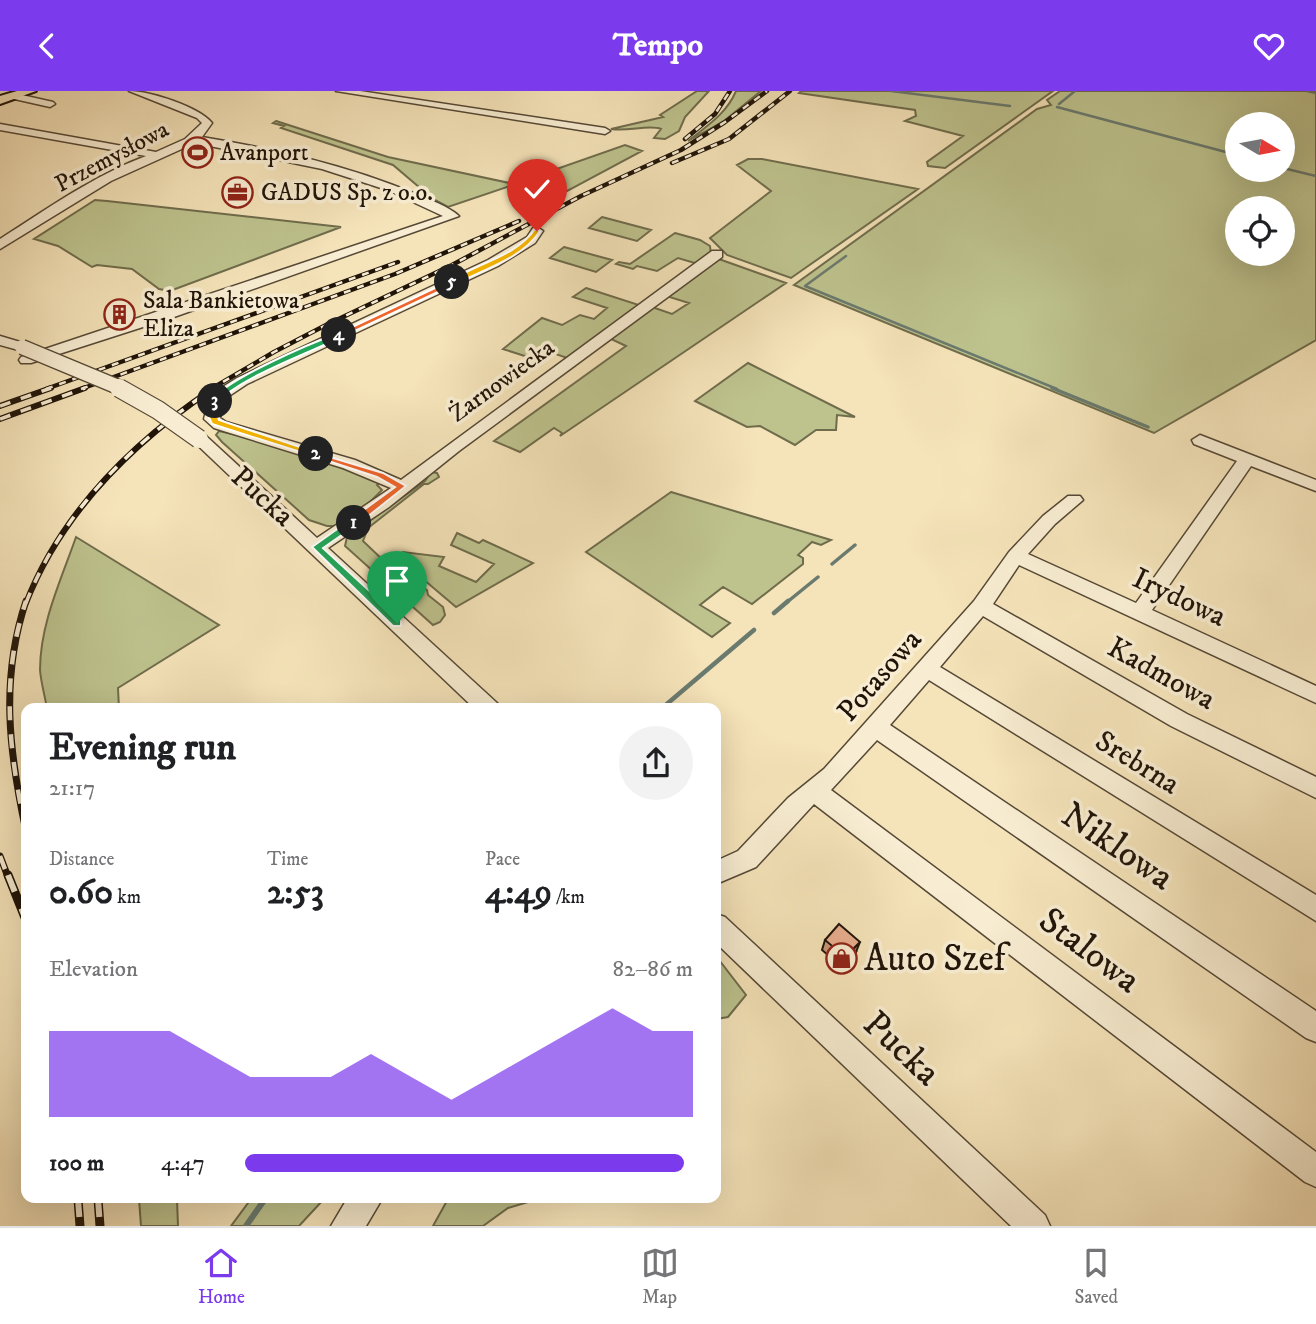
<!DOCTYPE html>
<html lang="en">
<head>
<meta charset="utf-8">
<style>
	body { margin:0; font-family:"IM FELL DW Pica",serif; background:#f2f2f2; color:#202124; height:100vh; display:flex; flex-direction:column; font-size:26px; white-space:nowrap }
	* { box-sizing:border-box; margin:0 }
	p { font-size:23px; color:#757577 }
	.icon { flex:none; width:38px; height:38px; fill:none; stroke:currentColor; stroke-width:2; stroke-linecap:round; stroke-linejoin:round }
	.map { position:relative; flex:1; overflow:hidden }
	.drawer { position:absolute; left:21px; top:612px; width:700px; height:500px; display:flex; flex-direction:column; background:#fff; border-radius:14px; box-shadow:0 7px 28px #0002 }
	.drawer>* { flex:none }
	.needle { width:46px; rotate:100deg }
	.fabs { position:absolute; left:1225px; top:21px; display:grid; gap:14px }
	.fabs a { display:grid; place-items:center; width:70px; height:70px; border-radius:50%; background:#fff; box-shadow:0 7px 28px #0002; font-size:35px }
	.pin { position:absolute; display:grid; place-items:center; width:60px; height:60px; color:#fff; margin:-72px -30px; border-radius:50% 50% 50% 0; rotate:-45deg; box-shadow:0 0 7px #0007 }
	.pin .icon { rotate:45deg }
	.km { position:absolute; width:35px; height:35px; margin:-18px; border-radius:50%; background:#222; color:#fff; font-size:19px; line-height:35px; text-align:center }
	.round { display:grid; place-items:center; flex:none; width:74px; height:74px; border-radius:37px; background:#f2f2f2 }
	.overview { display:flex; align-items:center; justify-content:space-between; height:119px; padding:0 28px }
	h1 { font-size:38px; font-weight:700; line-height:52px }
	.stats { display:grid; grid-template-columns:repeat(3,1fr); gap:10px; height:119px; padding:7px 28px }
	.stats div { display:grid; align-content:center }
	.stats b { font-size:35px; font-weight:700 }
	.stats small { font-size:19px; font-weight:400 }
	.stats p { font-size:19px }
	.chart { height:196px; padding:14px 28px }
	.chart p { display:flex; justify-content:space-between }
	.chart svg { width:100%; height:126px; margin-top:7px; fill:#7c3aed; opacity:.7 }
	ul { padding:0 28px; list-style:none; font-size:23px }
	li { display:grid; grid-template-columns:112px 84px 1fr; align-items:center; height:52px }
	li i { height:18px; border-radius:9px; background:#7c3aed }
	header { display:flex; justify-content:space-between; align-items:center; height:91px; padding:0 28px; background:#7c3aed; color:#fff; font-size:32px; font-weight:700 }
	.tab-bar { display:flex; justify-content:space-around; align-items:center; height:98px; border-top:2px solid #e0e0e0; background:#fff; font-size:19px; color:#757577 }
	.tab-bar a { display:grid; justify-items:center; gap:4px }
	.tab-bar .on { color:#7c3aed }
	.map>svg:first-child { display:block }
	.green { fill:#bec38e; stroke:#6f6c4c; stroke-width:2; fill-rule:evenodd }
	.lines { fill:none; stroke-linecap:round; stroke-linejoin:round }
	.stream-far3 { stroke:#6a7a6f; stroke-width:2.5 }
	.stream-far2 { stroke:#6a7a6f; stroke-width:3.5 }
	.stream-far1 { stroke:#6a7a6f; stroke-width:4.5 }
	.stream { stroke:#6a7a6f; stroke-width:6 }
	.minor-casing { stroke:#554835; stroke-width:3 }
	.major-casing { stroke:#201409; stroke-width:4 }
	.minor { fill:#f8edd2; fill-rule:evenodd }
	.major { fill:#f5e3b9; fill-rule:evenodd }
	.rail-far3-casing { stroke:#201409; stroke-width:4.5 }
	.rail-far2-casing { stroke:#201409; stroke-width:6 }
	.rail-far1-casing { stroke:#201409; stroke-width:7 }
	.rail-casing { stroke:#201409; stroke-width:9 }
	.rail-far3 { stroke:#f8edd2; stroke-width:2.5; stroke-dasharray:7; stroke-linecap:butt }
	.rail-far2 { stroke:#f8edd2; stroke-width:3.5; stroke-dasharray:11; stroke-linecap:butt }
	.rail-far1 { stroke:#f8edd2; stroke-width:4.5; stroke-dasharray:14; stroke-linecap:butt }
	.rail { stroke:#f8edd2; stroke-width:6; stroke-dasharray:18; stroke-linecap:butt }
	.minor-bridge-far1-casing { stroke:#554835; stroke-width:17; stroke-linecap:butt }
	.minor-bridge-casing { stroke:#554835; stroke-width:20; stroke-linecap:butt }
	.minor-bridge-far1 { stroke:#f8edd2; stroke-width:14 }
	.minor-bridge { stroke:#f8edd2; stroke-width:18 }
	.wall { fill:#c8967b; stroke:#201409; stroke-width:2 }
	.shaded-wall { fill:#a37a64; stroke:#201409; stroke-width:2 }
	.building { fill:#e9ae8f; stroke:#201409; stroke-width:2 }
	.split-1 { fill:#22a559; stroke:#fff; stroke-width:2 }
	.split-2 { fill:#f0652b; stroke:#fff; stroke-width:2 }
	.split-3 { fill:#f5b400; stroke:#fff; stroke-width:2 }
	.split-4 { fill:#22a559; stroke:#fff; stroke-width:2 }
	.split-5 { fill:#f0652b; stroke:#fff; stroke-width:2 }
	.split-6 { fill:#f5b400; stroke:#fff; stroke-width:2 }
	.labels { text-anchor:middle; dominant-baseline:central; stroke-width:7; stroke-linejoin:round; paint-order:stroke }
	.far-poi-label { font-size:24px; fill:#201409; stroke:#f8edd2; text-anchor:start }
	.far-street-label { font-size:24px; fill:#201409; stroke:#f8edd2 }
	.street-label { font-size:30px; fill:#201409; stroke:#f8edd2 }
	.near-street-label { font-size:37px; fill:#201409; stroke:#f8edd2 }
	.near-poi-label { font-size:37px; fill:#201409; stroke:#f8edd2; text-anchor:start }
</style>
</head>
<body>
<header><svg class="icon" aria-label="back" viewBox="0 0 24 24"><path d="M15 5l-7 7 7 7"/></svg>Tempo<svg class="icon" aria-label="heart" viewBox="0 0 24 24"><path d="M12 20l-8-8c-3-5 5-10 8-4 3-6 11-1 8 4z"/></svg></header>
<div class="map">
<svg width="1316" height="1135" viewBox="0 0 1316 1135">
	<rect width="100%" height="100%" fill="#f5e3b9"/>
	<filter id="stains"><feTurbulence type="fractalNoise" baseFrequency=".00286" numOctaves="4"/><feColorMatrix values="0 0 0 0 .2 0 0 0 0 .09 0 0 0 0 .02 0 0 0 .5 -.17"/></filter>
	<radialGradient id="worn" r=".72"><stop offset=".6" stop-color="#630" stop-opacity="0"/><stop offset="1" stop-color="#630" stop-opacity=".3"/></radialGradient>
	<path class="green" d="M 697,0 L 709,0 L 685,26 L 679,40 L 665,48 L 654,47 L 661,38 C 649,33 628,41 611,38 L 663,26 L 660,24 Z
		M 736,0 L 761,0 L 724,30 L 688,50 C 707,35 727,22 736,0 Z
		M 801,0 L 1053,0 L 945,77 L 928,75 L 927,71 L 963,45 L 905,30 L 916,25 L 915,19 L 799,2 Z
		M 1060,0 L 1316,0 L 1316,249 L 1154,342 L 794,194 L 1037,18 L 1051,14 L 1047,9 ZM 1237,33 L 1283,33 L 1283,79 L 1237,79 ZM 1237,117 L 1283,117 L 1283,163 L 1237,163 Z
		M 276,30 L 388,66 L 514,93 L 625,54 L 642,60 L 556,106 L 510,95 L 448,116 L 433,108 L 393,74 L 281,37 L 284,35 L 273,32 Z
		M 748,68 L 762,68 L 918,98 L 791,187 L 727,164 L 710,147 L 771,100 L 737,74 Z
		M 95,109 L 107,110 L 341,136 L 170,200 L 159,198 L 132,178 L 97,174 L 92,176 L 58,155 L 34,148 Z
		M 602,126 L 651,139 L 637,150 L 589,137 Z
		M 675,142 L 700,149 L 710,155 L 711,164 L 698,173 L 678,167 L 657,180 L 637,175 L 633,178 L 616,173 L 619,171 L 630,173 Z
		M 564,156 L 612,169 L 596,181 L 550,167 Z
		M 716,167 L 786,192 L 560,345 L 562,342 L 554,337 L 520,361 L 494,350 L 626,255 L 609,247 L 649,215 L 672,223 L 689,212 L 663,204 Z
		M 586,197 L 642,215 L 570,268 L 550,261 L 537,269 L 503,258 L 542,227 L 562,234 L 580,224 L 594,228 L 607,217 L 573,206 Z
		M 748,272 L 855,326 L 837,324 L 836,339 L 816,339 L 795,354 L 760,335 L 747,336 L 695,310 Z
		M 219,340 L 259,349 L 381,390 L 377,394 L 382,399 L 367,414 L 335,435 L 327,435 L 309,429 L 222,351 L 216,344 Z
		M 431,381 L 437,382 L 439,386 L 428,393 L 424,393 L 368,437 L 363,450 L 386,472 L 427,499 L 428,504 L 443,516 L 445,524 L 440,531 L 433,534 L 345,455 L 347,446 L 425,390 Z
		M 671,401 L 831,449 L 821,454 L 812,451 L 798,464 L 803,467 L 803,473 L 752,513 L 723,496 L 700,514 L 730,532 L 712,546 L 586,461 Z
		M 457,442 L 479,452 L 483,449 L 533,472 L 456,516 L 423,488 L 395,470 L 403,461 L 444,466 L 439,475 L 476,491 L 494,473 L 451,454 Z
		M 76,446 L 219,534 L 118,597 L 119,618 L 47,618 C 45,605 41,592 40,579 C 40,533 61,489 76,446 Z
		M 716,865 L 746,904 L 728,926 L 716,928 Z
		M 139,1108 L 177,1108 L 178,1135 L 141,1135 Z
		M 251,1108 L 324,1108 L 299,1135 L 231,1135 Z
		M 448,1108 L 538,1108 L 508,1117 L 483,1135 L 433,1135 Z"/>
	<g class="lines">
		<path class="stream-far3" d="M 891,0 L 1010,15
			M 1307,0 L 1316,2
			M 1059,13 L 1075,0
			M 1057,16 L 1237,64
			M 1283,77 L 1316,85
			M 846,165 L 805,195 L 1057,298"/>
		<path class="stream-far2" d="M 1052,297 L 1148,336
			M 832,473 L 855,454
			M 786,512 L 818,486"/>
		<path class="stream-far1" d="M 774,522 L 788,510
			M 661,618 L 754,539"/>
		<path class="stream" d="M 246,1135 L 265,1108"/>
		<defs>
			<path id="minor" d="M 129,0 C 150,0 199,16 212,32 L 202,46 C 275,58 347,74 416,103 C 430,109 448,115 459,125 L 174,226 L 31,272 L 21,272 L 19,269 L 21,266 L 443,125 L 387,99 L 322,78 L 195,52 L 111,90 L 0,158 L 0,148 C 47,118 93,85 146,65 L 0,39 L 0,33 L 156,61 L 185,48 L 202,32 L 197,27 Z
				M 336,0 L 360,0 L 605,37 L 610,40 L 605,43 Z
				M 13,2 L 53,11 L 55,13 L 50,16 L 10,7 L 8,5 Z
				M 537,136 L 543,140 L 535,152 L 498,175 L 247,293 L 223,309 L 220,327 L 226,331 L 355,369 L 401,389 L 712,160 L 722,160 L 722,166 L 459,360 L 389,416 L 328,457 L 497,612 L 500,618 L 475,618 L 191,348 L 199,343 L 205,344 L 317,447 L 391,397 L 343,377 L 214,337 L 204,328 L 210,304 L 237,287 L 488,169 L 527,146 L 533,137 Z
				M 0,245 L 27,253 L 29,256 L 22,260 L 0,254 Z
				M 1200,344 L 1316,389 L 1316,400 L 1251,375 L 1152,519 L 1316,595 L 1316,612 L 1019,474 L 993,513 L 1187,623 L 1316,686 L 1316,707 L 1171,635 L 983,525 L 940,576 L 1316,804 L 1316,830 L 929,589 L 890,634 L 1316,920 L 1316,951 L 1306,947 L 877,649 L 831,699 L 1316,1061 L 1316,1096 L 1305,1091 L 814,713 L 756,776 L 716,793 L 716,770 L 738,760 L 788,707 L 824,678 L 974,510 L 1009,461 L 1043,425 L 1068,405 L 1080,405 L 1083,409 L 1055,433 L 1028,463 L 1136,512 L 1237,370 L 1194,353 L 1192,349 Z
				M 716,823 L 725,826 L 1045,1124 L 1050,1135 L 1011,1135 L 716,852 Z
				M 347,1108 L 382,1108 L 366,1135 L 331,1135 Z"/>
			<path id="major" d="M 17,0 L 36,0 L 0,13 L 0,5 Z"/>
		</defs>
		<use href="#minor" class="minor-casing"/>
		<use href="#major" class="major-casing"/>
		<use href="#minor" class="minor"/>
		<use href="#major" class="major"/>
		<defs>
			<path id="rail-far3" d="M 685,48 L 715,23 L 730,0
				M 672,72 L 729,48 L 790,0
				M 46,298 L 398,171
				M 81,298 L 395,183 L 519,130
				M 211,298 L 274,261 L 326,234 L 452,174 L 581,105 L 681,59 L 725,31 L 767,0"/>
			<path id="rail-far2" d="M 0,315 L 51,297
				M 0,328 L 85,297
				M 26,512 C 62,420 133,351 214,297"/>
			<path id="rail-far1" d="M 26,740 C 9,661 0,588 26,510
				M 0,765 L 8,786"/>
			<path id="rail" d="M 8,784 L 26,829
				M 78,1108 L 80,1135
				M 98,1108 L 100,1135"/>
		</defs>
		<use href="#rail-far3" class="rail-far3-casing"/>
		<use href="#rail-far2" class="rail-far2-casing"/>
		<use href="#rail-far1" class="rail-far1-casing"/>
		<use href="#rail" class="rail-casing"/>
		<use href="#rail-far3" class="rail-far3"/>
		<use href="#rail-far2" class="rail-far2"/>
		<use href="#rail-far1" class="rail-far1"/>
		<use href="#rail" class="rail"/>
		<defs>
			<path id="minor-bridge-far1" d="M 22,256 L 123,298"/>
			<path id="minor-bridge" d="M 119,297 L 158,319 L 199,348"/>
		</defs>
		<use href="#minor-bridge-far1" class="minor-bridge-far1-casing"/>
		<use href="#minor-bridge" class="minor-bridge-casing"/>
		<use href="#minor-bridge-far1" class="minor-bridge-far1"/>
		<use href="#minor-bridge" class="minor-bridge"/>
	</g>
	<path class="wall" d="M 825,849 L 856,861 L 842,876 L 822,859 Z"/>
	<path class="shaded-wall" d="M 860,851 L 856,861 L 842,876 L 845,866 Z"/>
	<path class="building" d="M 839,833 L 860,851 L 845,866 L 825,849 Z"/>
	<path class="split-1" d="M 350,429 L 359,432 L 323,457 L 401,529 L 401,535 L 393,535 L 312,456 Z"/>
	<path class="split-2" d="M 313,361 L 383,382 L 406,395 L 357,434 L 350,434 L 350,429 L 395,396 L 377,386 L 313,365 Z"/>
	<path class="split-3" d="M 215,307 L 219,310 L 216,322 L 219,329 L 321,363 L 313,365 L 212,333 L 207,322 L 211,310 Z"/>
	<path class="split-4" d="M 339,242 L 342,246 C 313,260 234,289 218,312 L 211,310 C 226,288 311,252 339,242 Z"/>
	<path class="split-5" d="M 452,189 L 455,193 L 342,246 L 335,244 Z"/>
	<path class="split-6" d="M 535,138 L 540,140 C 523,167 483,179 455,193 L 449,191 C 475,172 515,167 535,138 Z"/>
	<defs>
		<symbol id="stadium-ring" viewBox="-11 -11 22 22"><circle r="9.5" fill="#f8edd2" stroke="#8f2418" stroke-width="1.5"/><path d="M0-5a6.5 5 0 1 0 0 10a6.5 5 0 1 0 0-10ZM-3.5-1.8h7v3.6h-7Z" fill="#8f2418"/></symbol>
		<symbol id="office-ring" viewBox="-11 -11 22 22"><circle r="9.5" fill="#f8edd2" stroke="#8f2418" stroke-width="1.5"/><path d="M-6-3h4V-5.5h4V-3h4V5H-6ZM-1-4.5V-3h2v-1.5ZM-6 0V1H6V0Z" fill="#8f2418"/></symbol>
		<symbol id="building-ring" viewBox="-11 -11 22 22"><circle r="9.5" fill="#f8edd2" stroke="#8f2418" stroke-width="1.5"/><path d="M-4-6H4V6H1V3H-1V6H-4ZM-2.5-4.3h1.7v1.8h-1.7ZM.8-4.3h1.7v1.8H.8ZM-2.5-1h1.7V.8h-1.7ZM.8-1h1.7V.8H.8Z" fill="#8f2418"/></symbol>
		<symbol id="shop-ring" viewBox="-11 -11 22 22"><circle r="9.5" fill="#f8edd2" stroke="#8f2418" stroke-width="1.5"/><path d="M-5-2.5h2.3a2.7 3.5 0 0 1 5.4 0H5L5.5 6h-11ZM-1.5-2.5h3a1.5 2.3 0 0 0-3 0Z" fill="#8f2418"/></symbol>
	</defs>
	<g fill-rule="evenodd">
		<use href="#stadium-ring" x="180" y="44" width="35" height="35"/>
		<use href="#office-ring" x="220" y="84" width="35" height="35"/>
		<use href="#building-ring" x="102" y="206" width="35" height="35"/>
		<use href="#shop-ring" x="824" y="850" width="35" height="35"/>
	</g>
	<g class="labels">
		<g class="far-poi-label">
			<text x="220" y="62">Avanport</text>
			<text x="261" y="102">GADUS Sp. z o.o.</text>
			<text x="143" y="210">Sala Bankietowa<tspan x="143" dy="28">Eliza</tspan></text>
		</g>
		<g class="far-street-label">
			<text transform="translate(112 66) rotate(-28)">Przemysłowa</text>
			<text transform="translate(502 290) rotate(-36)">Żarnowiecka</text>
		</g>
		<g class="street-label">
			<text transform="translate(262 406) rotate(42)">Pucka</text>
			<text transform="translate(1179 507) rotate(25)">Irydowa</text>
			<text transform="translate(1161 583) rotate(29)">Kadmowa</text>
			<text transform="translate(880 585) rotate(-49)">Potasowa</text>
			<text transform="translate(1137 672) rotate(32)">Srebrna</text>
		</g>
		<g class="near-street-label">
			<text transform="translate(1117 756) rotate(34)">Niklowa</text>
			<text transform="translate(1089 860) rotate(37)">Stalowa</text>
			<text transform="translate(901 958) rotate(43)">Pucka</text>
		</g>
		<g class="near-poi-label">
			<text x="864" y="868">Auto Szef</text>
		</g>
	</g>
	<rect width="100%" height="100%" filter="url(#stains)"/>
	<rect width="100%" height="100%" fill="url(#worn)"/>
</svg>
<div class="fabs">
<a><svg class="needle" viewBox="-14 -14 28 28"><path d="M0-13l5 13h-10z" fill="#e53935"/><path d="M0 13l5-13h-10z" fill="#757577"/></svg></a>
<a><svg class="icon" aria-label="locate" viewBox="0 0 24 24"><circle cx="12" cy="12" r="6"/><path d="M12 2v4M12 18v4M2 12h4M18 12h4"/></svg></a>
</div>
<div class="pin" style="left:397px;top:532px;background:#1e9e55"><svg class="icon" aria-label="arrive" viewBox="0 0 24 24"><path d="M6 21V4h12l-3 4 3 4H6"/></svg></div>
<div class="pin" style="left:537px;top:140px;background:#d93025"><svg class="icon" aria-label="check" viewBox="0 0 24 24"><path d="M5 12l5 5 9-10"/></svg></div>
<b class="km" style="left:354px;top:432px">1</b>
<b class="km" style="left:316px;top:363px">2</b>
<b class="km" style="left:215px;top:310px">3</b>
<b class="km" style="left:339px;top:244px">4</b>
<b class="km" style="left:452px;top:191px">5</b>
<section class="drawer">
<div class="overview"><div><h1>Evening run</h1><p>21:17</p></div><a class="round"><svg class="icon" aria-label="share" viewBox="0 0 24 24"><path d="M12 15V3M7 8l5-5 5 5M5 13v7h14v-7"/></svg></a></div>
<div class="stats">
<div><p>Distance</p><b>0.60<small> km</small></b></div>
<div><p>Time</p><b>2:53</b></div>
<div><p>Pace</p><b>4:49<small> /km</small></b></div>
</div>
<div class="chart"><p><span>Elevation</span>82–86 m</p>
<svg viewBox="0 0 160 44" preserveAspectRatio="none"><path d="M0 44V14L10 14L20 14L30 14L40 22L50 30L60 30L70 30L80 22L90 30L100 38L110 30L120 22L130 14L140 6L150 14L160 14V44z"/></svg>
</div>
<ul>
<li><b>100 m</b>4:47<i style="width:98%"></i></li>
</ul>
</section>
</div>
<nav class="tab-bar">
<a class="on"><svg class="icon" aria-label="home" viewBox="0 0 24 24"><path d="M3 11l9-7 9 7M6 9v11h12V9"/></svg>Home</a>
<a><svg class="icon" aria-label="map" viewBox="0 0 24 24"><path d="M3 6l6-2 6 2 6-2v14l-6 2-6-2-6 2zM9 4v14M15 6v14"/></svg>Map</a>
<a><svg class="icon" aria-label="saved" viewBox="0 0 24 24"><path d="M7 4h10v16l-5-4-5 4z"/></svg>Saved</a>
</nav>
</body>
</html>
